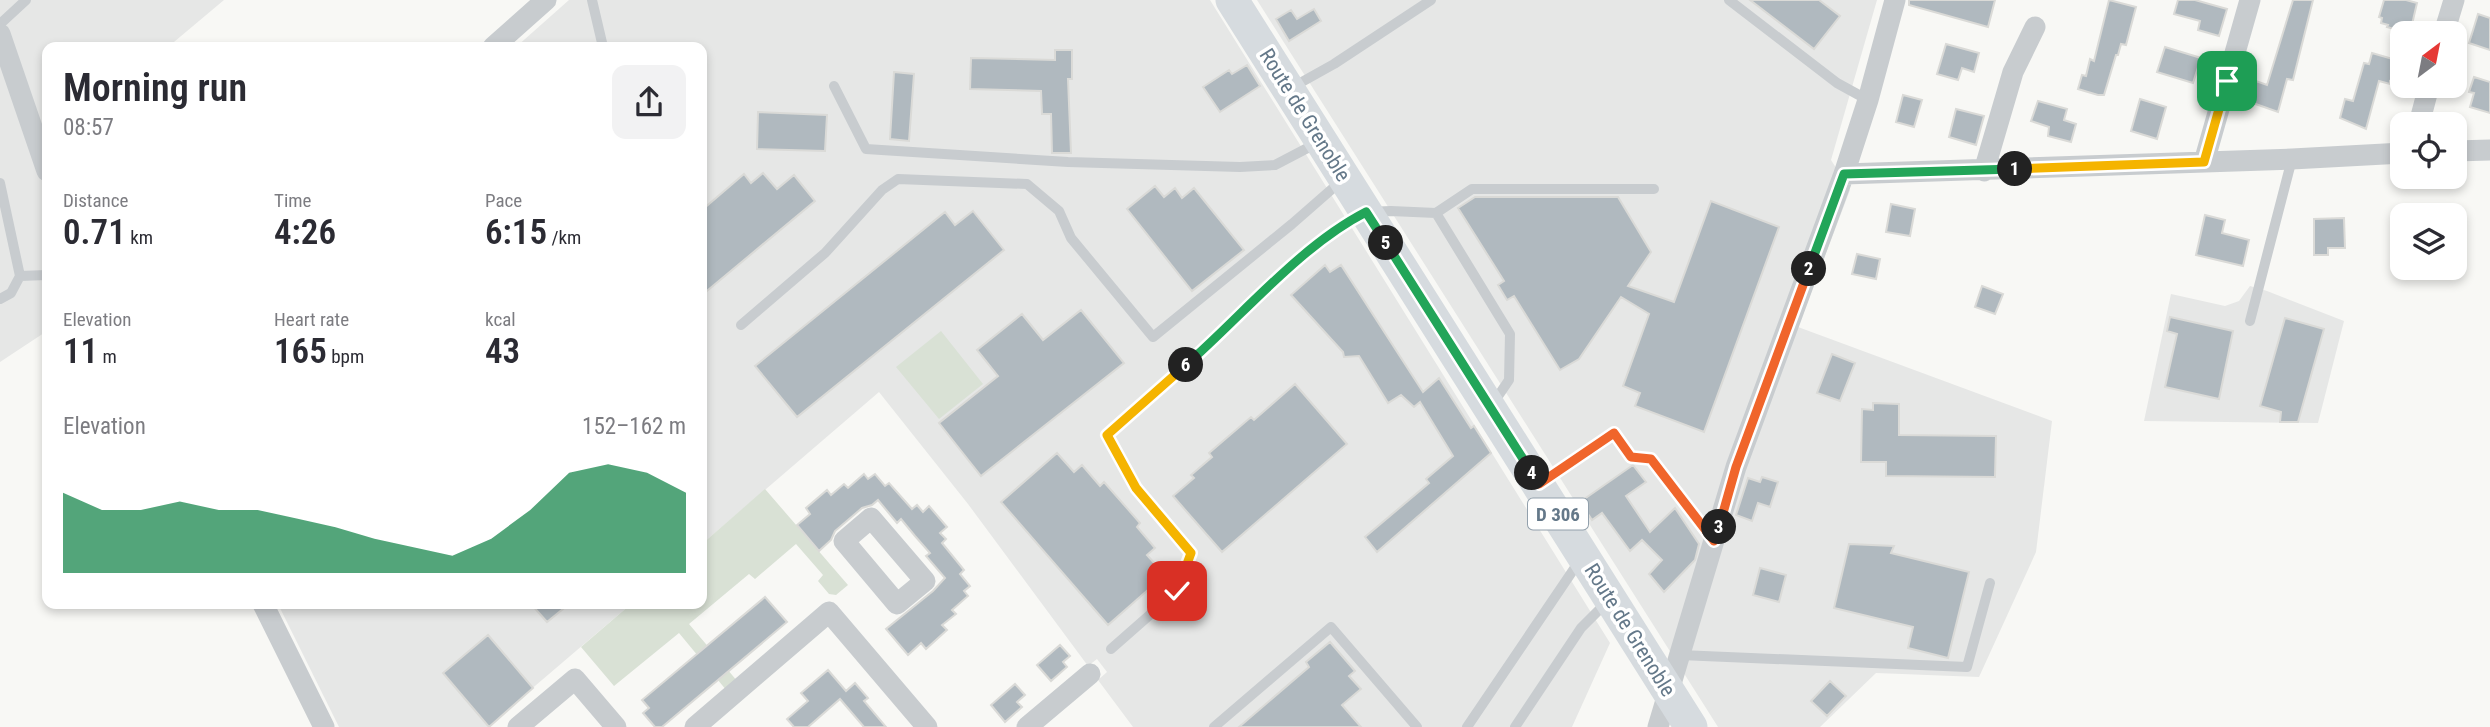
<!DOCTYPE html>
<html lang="en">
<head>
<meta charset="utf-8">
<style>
	body { margin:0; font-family:"Roboto Condensed",sans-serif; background:#f2f2f3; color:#2b2b33; height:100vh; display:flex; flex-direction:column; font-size:26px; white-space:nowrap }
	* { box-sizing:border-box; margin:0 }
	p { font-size:23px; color:#7c7c81 }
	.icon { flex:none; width:38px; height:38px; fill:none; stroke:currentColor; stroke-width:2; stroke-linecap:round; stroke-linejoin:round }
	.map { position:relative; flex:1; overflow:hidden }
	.details { position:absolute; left:42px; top:42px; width:665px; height:567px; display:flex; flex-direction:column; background:#fff; border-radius:14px; box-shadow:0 4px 10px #0003 }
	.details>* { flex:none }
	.needle { width:46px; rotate:32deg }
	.fabs { position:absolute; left:2390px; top:21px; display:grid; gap:14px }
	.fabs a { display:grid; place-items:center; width:77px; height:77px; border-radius:14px; background:#fff; box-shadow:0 4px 10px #0003; font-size:35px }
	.pin { position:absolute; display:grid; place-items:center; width:60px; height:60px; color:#fff; margin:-30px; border-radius:14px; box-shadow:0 4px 10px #0006 }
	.km { position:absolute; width:35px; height:35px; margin:-18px; border-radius:50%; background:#222; color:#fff; font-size:19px; line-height:35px; text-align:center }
	.round { display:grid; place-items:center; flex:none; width:74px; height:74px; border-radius:14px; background:#f2f2f3 }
	.overview { display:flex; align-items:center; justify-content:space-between; height:119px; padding:0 21px }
	h1 { font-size:38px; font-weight:600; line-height:52px }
	.metrics { display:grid; grid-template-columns:repeat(3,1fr); gap:10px; height:119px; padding:7px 21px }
	.metrics div { display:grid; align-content:center }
	.metrics b { font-size:35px; font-weight:600 }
	.metrics small { font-size:19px; font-weight:400 }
	.metrics p { font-size:19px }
	.chart { height:196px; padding:14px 21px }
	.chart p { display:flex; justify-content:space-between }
	.chart svg { width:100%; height:126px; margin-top:7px; fill:#0b8043; opacity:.7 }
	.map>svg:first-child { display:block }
	.built { fill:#e6e7e6 }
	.green { fill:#d9e1d5 }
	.building { fill:#b0b9bf; stroke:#dadad7; stroke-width:2 }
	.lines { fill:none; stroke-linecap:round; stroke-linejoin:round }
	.service { stroke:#c8cccf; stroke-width:10 }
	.minor { stroke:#c8cccf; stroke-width:21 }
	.primary { stroke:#d6dbdf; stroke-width:33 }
	.split-1-casing { stroke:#fff; stroke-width:14 }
	.split-2-casing { stroke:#fff; stroke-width:14 }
	.split-3-casing { stroke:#fff; stroke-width:14 }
	.split-4-casing { stroke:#fff; stroke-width:14 }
	.split-5-casing { stroke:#fff; stroke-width:14 }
	.split-6-casing { stroke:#fff; stroke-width:14 }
	.split-7-casing { stroke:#fff; stroke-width:14 }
	.split-1 { stroke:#f5b400; stroke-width:9 }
	.split-2 { stroke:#22a559; stroke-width:9 }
	.split-3 { stroke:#f0652b; stroke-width:9 }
	.split-4 { stroke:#f0652b; stroke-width:9 }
	.split-5 { stroke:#22a559; stroke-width:9 }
	.split-6 { stroke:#22a559; stroke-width:9 }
	.split-7 { stroke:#f5b400; stroke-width:9 }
	.labels { text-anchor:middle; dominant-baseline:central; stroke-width:7; stroke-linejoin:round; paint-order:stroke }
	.shield { fill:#fff; stroke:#92a0ac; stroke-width:2 }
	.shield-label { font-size:19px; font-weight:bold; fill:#647889 }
	.street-label { font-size:21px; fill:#647889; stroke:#fff }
</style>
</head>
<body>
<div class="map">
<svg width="2490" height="727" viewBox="0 0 2490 727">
	<rect width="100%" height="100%" fill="#f8f8f5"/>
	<path class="built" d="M 0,0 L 224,0 L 168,47 L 47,47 L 47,331 L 0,362 Z
		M 569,0 L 1210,0 L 1610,643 L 1572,727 L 1133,727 L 1098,680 L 1107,672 L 1097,659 L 1088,666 L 968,504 L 879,392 L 702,544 L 702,47 L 516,47 Z
		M 1257,0 L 1877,0 L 1831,160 L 1850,190 L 1798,327 L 2052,421 L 2036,552 L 1979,677 L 1876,673 L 1820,727 L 1718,727 Z
		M 2250,286 L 2267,291 L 2344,321 L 2318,423 L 2144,421 L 2171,294 L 2225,306 L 2239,301 Z
		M 278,604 L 631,604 L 487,727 L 339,727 Z"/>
	<path class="green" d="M 941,331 L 983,384 L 939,419 L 896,367 Z
		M 765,489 L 848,585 L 836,595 L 829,594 L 818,581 L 823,575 L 796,544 L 755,579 L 749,574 L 689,624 L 738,682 L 727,691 L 679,633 L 614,686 L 581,647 L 631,604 L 702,604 L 702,544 Z"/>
	<path class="building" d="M 1750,0 L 1819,0 L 1840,16 L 1814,49 Z
		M 1909,0 L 1995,0 L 1988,27 L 1909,5 Z
		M 2109,0 L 2136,7 L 2126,45 L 2121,44 L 2118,55 L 2116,55 L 2104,95 L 2098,95 L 2078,89 L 2082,75 L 2086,76 L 2090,59 L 2094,61 Z
		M 2178,0 L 2195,0 L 2227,9 L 2219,36 L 2198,30 L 2200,21 L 2174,14 Z
		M 2293,0 L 2313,0 L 2293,80 L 2287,79 L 2278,112 L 2250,102 L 2256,81 L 2267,85 Z
		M 2384,0 L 2406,0 L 2417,3 L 2410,33 L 2387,27 L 2388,25 L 2381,23 L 2382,18 L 2379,17 Z
		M 1314,9 L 1321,21 L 1289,41 L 1276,19 L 1291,10 L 1297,19 Z
		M 2478,14 L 2490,18 L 2490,50 L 2469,43 Z
		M 1946,44 L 1979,53 L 1974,72 L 1962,68 L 1958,80 L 1937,74 Z
		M 2165,47 L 2201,58 L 2193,83 L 2157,72 Z
		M 1055,50 L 1072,50 L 1072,79 L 1068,79 L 1071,153 L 1052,153 L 1051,114 L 1042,114 L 1041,91 L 970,89 L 971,58 L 1055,60 Z
		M 2372,53 L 2403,62 L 2403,84 L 2390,81 L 2390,84 L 2379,81 L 2366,129 L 2340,118 L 2345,99 L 2353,101 L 2364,63 L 2369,64 Z
		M 1247,65 L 1260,86 L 1220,112 L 1203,87 L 1229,70 L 1232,74 Z
		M 894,72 L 914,74 L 909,141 L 890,139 Z
		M 2474,77 L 2490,82 L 2490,113 L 2470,107 L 2474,93 L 2469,92 Z
		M 1903,95 L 1922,100 L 1914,127 L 1896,122 Z
		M 2140,99 L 2166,107 L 2157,139 L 2131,131 Z
		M 2038,101 L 2067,109 L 2064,120 L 2076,124 L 2071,142 L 2048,136 L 2049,127 L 2031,121 Z
		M 1956,109 L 1984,116 L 1976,145 L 1949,137 Z
		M 758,112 L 827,115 L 825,151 L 757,149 Z
		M 763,173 L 777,189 L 794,175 L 815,201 L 702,295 L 702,210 L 744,174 L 751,183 Z
		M 1155,186 L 1164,197 L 1175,188 L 1182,198 L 1194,188 L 1244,250 L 1192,291 L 1127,209 Z
		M 1475,197 L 1618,197 L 1651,252 L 1628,286 L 1674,302 L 1711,201 L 1779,227 L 1704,432 L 1635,406 L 1640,393 L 1623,386 L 1649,314 L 1621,297 L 1579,359 L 1560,370 L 1514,296 L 1507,300 L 1498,285 L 1504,281 L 1458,208 Z
		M 1891,204 L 1915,209 L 1910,236 L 1886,232 Z
		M 973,211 L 1004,250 L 797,417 L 755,366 L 945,212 L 955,225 Z
		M 2205,215 L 2225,220 L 2222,233 L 2249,240 L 2243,266 L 2196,255 Z
		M 2344,218 L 2345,248 L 2328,248 L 2328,255 L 2314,255 L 2314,219 Z
		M 1857,254 L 1880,259 L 1876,279 L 1852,274 Z
		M 1325,265 L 1330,272 L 1341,265 L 1423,392 L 1439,378 L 1471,428 L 1474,426 L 1491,453 L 1377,552 L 1365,537 L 1429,483 L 1426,479 L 1453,456 L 1420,402 L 1414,407 L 1401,395 L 1388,403 L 1359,356 L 1344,357 L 1343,352 L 1291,295 Z
		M 1982,286 L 2003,294 L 1995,314 L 1975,307 Z
		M 1081,310 L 1124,363 L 981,476 L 939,423 L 998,376 L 977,350 L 1022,314 L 1043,340 Z
		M 2170,317 L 2233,331 L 2219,399 L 2165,387 L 2177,334 L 2167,331 Z
		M 2285,318 L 2324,329 L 2298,422 L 2280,422 L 2281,412 L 2260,406 Z
		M 1832,354 L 1855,363 L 1840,401 L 1817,393 Z
		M 1295,384 L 1347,444 L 1222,552 L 1173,496 L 1194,478 L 1191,475 L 1212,457 L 1209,453 L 1251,417 L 1254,420 Z
		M 1873,403 L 1899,404 L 1899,435 L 1996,436 L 1995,477 L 1886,476 L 1886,462 L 1861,462 L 1862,409 L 1873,410 Z
		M 1057,453 L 1074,472 L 1082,465 L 1100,486 L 1104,482 L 1140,523 L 1137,527 L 1155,548 L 1147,555 L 1165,575 L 1108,625 L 1001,502 Z
		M 1633,465 L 1646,482 L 1626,496 L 1650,532 L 1675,508 L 1699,544 L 1695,560 L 1664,592 L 1649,574 L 1662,560 L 1642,540 L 1630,551 L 1602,513 L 1592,520 L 1580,502 Z
		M 864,474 L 868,479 L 875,474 L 885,486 L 889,483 L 912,509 L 917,505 L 923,512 L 929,506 L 947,527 L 940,533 L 946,539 L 942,543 L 964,570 L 960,574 L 970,586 L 964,591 L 968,596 L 952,610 L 956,614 L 942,625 L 947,630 L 926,649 L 921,643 L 908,655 L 886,629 L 933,591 L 945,578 L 926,556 L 930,553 L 915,536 L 901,519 L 897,523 L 878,500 L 872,505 L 862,508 L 835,531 L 831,540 L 819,551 L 797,525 L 810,514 L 806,508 L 827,490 L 831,495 L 844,484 L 848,488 Z
		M 1762,477 L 1778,482 L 1770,507 L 1758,503 L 1752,521 L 1736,515 L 1748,478 L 1760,482 Z
		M 1849,544 L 1894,546 L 1891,553 L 1969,572 L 1948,658 L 1908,648 L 1913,627 L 1834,608 Z
		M 1760,568 L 1786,575 L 1779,602 L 1753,595 Z
		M 765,597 L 787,622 L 662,727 L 655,727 L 643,713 L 649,708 L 642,700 Z
		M 531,604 L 569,604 L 547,622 Z
		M 488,635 L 533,688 L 489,727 L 443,673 Z
		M 1330,642 L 1355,671 L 1349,676 L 1361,689 L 1342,705 L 1361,727 L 1239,727 L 1309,667 L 1306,662 Z
		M 1060,645 L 1070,656 L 1063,662 L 1067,667 L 1051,681 L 1037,665 Z
		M 828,670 L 846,691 L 855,683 L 868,698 L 864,701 L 886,727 L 864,727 L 840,699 L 808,727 L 794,727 L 787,719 L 808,701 L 801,693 Z
		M 1830,681 L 1846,696 L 1827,716 L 1811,701 Z
		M 1015,684 L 1025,695 L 1017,702 L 1022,707 L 1005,722 L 991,705 Z"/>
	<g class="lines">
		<path class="service" d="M 592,0 L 603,47
			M 1729,0 L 1837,83 L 1868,100
			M 0,24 L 26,0
			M 834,86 L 866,149 L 1068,162 L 1240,167 L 1275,165 L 1319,142
			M 1291,88 L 1334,64 L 1431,0
			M 0,183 L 20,276 L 11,293 L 0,299
			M 1436,213 L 1472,189 L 1654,189
			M 20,276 L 47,275
			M 2250,321 L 2292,159
			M 741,325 L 825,253 L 882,190 L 898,179 L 1027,184 L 1059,211 L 1071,238 L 1153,337 L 1292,224 L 1340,182
			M 1540,483 L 1614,433 L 1631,457 L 1651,459 L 1714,541
			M 1111,649 L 1177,591 L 1191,553 L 1136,488 L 1107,435 L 1218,337 L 1271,286 L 1339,226 L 1366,212 L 1391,211 L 1436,213 L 1510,334 L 1509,380 L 1492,405
			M 1680,655 L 1967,667 L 1990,583
			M 1214,727 L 1331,627 L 1417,727
			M 1467,727 L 1580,560
			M 1515,727 L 1581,628 L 1606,603"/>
		<path class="minor" d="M 2444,33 L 2454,0
			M 0,34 L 47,171
			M 493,47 L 546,0
			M 2419,124 L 2429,86
			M 2455,151 L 2490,150
			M 2204,162 L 2250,0
			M 1984,171 L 2013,72 L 2035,27
			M 1844,174 L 2292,159 L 2403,153
			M 871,518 L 925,581 L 897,604 L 844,541 Z
			M 263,604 L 324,727
			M 518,727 L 575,679 L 616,727
			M 695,727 L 829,612 L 927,727
			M 1027,727 L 1090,674
			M 1658,727 L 1736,467 L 1844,174 L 1868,100 L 1895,0"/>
		<path class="primary" d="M 1232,0 L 1691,727"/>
	</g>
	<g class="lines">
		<defs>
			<path id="split-1" d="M 2015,169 L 2204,162 L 2227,81"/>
			<path id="split-2" d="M 1809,269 L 1844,174 L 2015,169"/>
			<path id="split-3" d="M 1719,527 L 1736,467 L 1809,269"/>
			<path id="split-4" d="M 1532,473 L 1539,484 L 1614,433 L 1631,457 L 1651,459 L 1714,541 L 1719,527"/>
			<path id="split-5" d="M 1386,243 L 1532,473"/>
			<path id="split-6" d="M 1186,365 C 1243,315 1300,246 1366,212 L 1386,243"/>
			<path id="split-7" d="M 1177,591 L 1191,553 L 1136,488 L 1107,435 L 1186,365"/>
		</defs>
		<use href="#split-1" class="split-1-casing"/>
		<use href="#split-2" class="split-2-casing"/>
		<use href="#split-3" class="split-3-casing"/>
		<use href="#split-4" class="split-4-casing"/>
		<use href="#split-5" class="split-5-casing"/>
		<use href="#split-6" class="split-6-casing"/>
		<use href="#split-7" class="split-7-casing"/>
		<use href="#split-1" class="split-1"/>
		<use href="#split-2" class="split-2"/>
		<use href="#split-3" class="split-3"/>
		<use href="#split-4" class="split-4"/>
		<use href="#split-5" class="split-5"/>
		<use href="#split-6" class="split-6"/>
		<use href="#split-7" class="split-7"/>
	</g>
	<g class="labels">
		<rect class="shield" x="1528" y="498.5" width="60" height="31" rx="5"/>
		<g class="shield-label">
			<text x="1558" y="514">D 306</text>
		</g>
		<g class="street-label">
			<text transform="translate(1305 115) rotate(58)">Route de Grenoble</text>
			<text transform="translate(1630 630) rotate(58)">Route de Grenoble</text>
		</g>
	</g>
</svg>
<div class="fabs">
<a><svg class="needle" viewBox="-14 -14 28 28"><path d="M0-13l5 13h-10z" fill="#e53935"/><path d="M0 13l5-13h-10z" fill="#7c7c81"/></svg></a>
<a><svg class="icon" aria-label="locate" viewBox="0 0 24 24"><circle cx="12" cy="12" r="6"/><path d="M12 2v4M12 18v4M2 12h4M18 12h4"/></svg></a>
<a><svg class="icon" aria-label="layers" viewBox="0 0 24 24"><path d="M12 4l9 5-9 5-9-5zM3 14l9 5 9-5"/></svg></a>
</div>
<div class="pin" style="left:2227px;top:81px;background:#1e9e55"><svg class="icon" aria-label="arrive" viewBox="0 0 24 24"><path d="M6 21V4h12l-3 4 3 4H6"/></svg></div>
<div class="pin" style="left:1177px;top:591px;background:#d93025"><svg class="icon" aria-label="check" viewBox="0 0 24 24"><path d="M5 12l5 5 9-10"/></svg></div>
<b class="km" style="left:2015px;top:169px">1</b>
<b class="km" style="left:1809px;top:269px">2</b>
<b class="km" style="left:1719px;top:527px">3</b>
<b class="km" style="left:1532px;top:473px">4</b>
<b class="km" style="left:1386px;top:243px">5</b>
<b class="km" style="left:1186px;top:365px">6</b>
<section class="details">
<div class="overview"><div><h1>Morning run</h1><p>08:57</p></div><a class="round"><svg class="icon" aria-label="share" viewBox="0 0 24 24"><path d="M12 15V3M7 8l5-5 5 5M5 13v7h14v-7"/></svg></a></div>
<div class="metrics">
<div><p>Distance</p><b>0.71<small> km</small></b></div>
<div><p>Time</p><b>4:26</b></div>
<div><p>Pace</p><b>6:15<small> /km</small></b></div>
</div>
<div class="metrics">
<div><p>Elevation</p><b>11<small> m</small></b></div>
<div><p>Heart rate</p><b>165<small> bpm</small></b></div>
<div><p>kcal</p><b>43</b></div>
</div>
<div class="chart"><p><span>Elevation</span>152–162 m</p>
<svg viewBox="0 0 160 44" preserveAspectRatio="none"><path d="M0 44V16L10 22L20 22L30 19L40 22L50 22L60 25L70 28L80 32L90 35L100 38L110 32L120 22L130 9L140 6L150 9L160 16V44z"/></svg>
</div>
</section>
</div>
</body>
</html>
